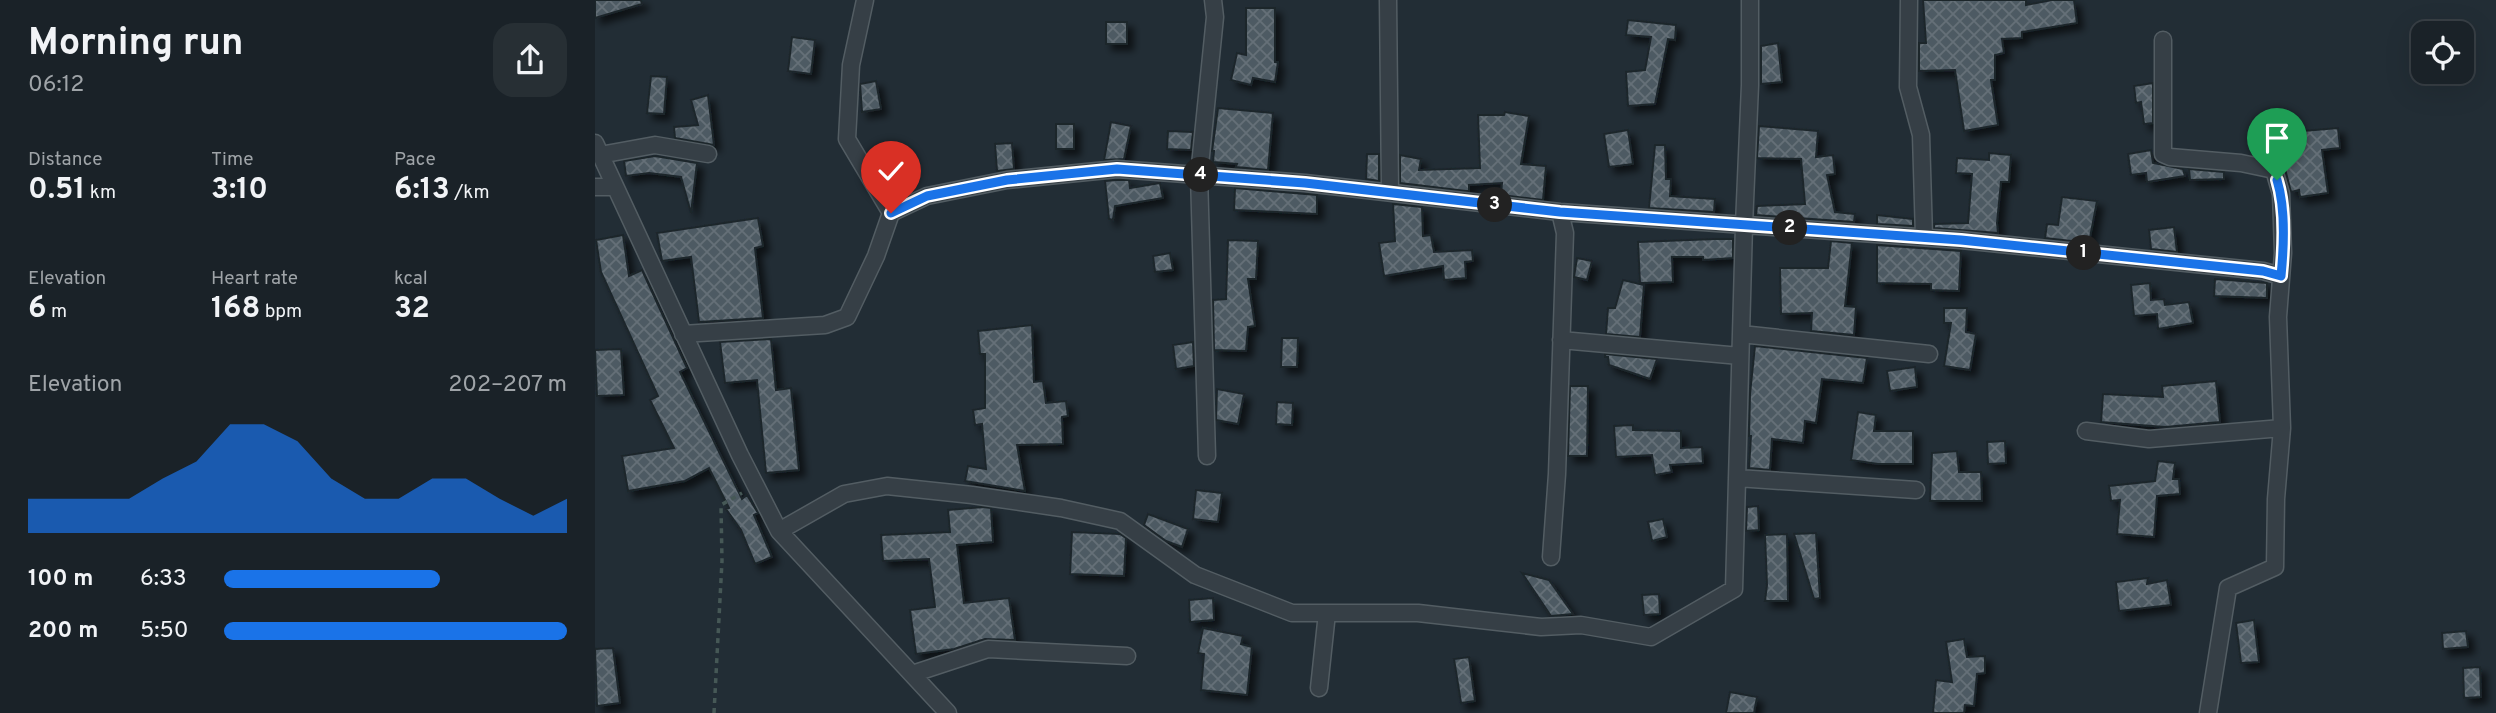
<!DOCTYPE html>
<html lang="en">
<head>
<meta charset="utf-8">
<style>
	body { margin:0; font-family:Overpass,sans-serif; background:#272f34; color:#f1f3f6; height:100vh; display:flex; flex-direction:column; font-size:26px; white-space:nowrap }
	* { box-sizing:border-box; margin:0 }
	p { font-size:23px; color:#9fa4a8 }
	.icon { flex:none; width:38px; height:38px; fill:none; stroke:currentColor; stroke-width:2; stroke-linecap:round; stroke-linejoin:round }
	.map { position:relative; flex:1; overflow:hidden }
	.details { display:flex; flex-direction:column; background:#1a2228; width:595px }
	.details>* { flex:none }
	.controls { position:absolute; left:1816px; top:21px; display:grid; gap:14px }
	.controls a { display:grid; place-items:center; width:63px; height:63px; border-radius:14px; background:#1a2228; box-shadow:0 7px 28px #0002,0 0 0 2px #383f45; font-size:35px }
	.pin { position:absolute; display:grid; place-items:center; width:60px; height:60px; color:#fff; margin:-72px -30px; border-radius:50% 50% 50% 0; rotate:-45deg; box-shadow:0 0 7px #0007 }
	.pin .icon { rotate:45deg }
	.km { position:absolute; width:35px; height:35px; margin:-18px; border-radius:50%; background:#222; color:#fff; font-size:19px; line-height:35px; text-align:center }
	.round { display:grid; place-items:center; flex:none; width:74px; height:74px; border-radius:21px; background:#272f34 }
	.head { display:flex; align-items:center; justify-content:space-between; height:119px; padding:0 28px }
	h1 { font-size:38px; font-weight:700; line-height:52px }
	.stats { display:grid; grid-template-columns:repeat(3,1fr); gap:10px; height:119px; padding:7px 28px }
	.stats div { display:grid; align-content:center }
	.stats b { font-size:30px; font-weight:700 }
	.stats small { font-size:19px; font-weight:400 }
	.stats p { font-size:19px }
	.chart { height:196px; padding:14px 28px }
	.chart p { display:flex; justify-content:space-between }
	.chart svg { width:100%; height:126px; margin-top:7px; fill:#1a73e8; opacity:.7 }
	ul { padding:0 28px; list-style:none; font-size:23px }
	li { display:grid; grid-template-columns:112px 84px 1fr; align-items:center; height:52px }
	li i { height:18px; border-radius:9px; background:#1a73e8 }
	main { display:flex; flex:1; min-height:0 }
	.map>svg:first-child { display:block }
	.building { fill:url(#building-cross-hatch); stroke:#1d262c; stroke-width:2; filter:url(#shadow) }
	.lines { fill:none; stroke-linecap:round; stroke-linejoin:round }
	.street-casing { stroke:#535d63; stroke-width:19 }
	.path { stroke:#465856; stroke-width:3.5; stroke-dasharray:5 5; stroke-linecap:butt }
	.street { stroke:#363f46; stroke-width:16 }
	.route-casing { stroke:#fff; stroke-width:14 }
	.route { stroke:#1a73e8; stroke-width:9 }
</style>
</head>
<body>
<main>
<section class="details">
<div class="head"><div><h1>Morning run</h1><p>06:12</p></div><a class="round"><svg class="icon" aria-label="share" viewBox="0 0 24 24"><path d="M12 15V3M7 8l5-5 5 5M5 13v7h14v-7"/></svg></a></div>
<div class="stats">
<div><p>Distance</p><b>0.51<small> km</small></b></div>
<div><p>Time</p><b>3:10</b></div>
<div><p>Pace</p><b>6:13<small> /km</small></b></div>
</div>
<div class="stats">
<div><p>Elevation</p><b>6<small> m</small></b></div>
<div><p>Heart rate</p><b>168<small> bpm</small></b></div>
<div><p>kcal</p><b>32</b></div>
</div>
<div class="chart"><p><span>Elevation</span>202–207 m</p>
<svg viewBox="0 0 160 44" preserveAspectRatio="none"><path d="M0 44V32L10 32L20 32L30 32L40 25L50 19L60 6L70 6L80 12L90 25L100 32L110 32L120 25L130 25L140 32L150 38L160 32V44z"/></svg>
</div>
<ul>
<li><b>100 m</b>6:33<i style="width:63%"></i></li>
<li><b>200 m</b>5:50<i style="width:100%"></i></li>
</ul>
</section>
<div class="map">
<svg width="1901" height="713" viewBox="0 0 1901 713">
	<defs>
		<pattern id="building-cross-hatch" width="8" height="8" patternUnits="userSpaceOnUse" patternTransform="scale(1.75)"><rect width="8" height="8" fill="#4e5a63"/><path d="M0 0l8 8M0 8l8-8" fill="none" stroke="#657078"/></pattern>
		<filter id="shadow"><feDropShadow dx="6" dy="6" stdDeviation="3.5" flood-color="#0009"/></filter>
	</defs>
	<rect width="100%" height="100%" fill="#222d35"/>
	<path class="building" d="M 0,0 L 46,0 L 47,4 L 0,18 Z
		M 1328,0 L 1431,0 L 1431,5 L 1457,0 L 1479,0 L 1482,23 L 1427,32 L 1427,38 L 1407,39 L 1409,53 L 1400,55 L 1400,80 L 1396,80 L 1403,125 L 1369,131 L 1360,70 L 1324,71 L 1324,43 L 1331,43 Z
		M 651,8 L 680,8 L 680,62 L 683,62 L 680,82 L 658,78 L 656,85 L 636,80 L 642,53 L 651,55 Z
		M 1033,20 L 1081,25 L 1080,40 L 1073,39 L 1060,104 L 1033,106 L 1031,72 L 1050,70 L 1056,37 L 1031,35 Z
		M 511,22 L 532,22 L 532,44 L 511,44 Z
		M 197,37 L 220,40 L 216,74 L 193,71 Z
		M 1183,43 L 1187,82 L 1166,84 L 1166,46 Z
		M 56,76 L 72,77 L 69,114 L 52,113 Z
		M 281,81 L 286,109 L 267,112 L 265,84 Z
		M 1558,83 L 1558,123 L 1549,124 L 1546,102 L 1541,103 L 1539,86 Z
		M 113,95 L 119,145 L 80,138 L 79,127 L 103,125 L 96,100 Z
		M 623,108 L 678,113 L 673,170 L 641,167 L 642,164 L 618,162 L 619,151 L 617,151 Z
		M 910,112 L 934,116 L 926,164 L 951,166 L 948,200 L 906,195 L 907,183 L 874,185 L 874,191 L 871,191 L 805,183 L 805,155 L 826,159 L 824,170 L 885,168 L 883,115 L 909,115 Z
		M 516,122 L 536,126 L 529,159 L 509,160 Z
		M 461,124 L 479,124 L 479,149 L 461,149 Z
		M 1164,126 L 1223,131 L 1221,157 L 1238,155 L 1240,174 L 1232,175 L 1240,212 L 1260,214 L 1259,222 L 1161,215 L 1162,206 L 1210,204 L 1206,159 L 1162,158 Z
		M 1743,128 L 1745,148 L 1727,150 L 1733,193 L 1705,197 L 1704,190 L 1696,192 L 1690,169 L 1685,133 Z
		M 1033,130 L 1038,164 L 1014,167 L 1009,134 Z
		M 573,131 L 598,132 L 596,150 L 572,149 Z
		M 417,143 L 419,169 L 402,171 L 400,144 Z
		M 1060,145 L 1070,145 L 1071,179 L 1076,179 L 1075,196 L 1120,199 L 1119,212 L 1054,208 Z
		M 1556,150 L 1558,163 L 1588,169 L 1590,176 L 1552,182 L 1551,173 L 1536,175 L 1533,154 Z
		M 1394,153 L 1416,155 L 1414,182 L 1406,182 L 1402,223 L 1403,233 L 1339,228 L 1339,224 L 1373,223 L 1377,174 L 1361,173 L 1362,158 L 1394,160 Z
		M 772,154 L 784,154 L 784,181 L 771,179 Z
		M 60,156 L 102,163 L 96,213 L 86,177 L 54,173 L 31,176 L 29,161 Z
		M 1594,169 L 1629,172 L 1629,179 L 1595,180 Z
		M 522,180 L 534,180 L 535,188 L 565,183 L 568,198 L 520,206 L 518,220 L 514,219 L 510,181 Z
		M 640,188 L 722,195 L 722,214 L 639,210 Z
		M 1467,197 L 1502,201 L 1494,243 L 1450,238 L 1452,224 L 1463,225 Z
		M 798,204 L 827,207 L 828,236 L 836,235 L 839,252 L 877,250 L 878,261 L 870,262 L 871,278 L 849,280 L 848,266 L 789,276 L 784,243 L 800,241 Z
		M 1282,215 L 1318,219 L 1318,226 L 1282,224 Z
		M 163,218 L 168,246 L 160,248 L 168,318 L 104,322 L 96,257 L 67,261 L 62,233 Z
		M 1579,227 L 1582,252 L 1556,249 L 1554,230 Z
		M 28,235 L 34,276 L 47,270 L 92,368 L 85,372 L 147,499 L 152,495 L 163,513 L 159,515 L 177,557 L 160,564 L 146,530 L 131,509 L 134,508 L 114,468 L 90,481 L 33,491 L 27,456 L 79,448 L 55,400 L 63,396 L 6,272 L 1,240 Z
		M 1120,239 L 1138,239 L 1138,258 L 1108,260 L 1108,257 L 1077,257 L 1078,282 L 1045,283 L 1043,242 Z
		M 633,240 L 663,241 L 661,279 L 653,279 L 660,326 L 653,327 L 651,351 L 619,350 L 618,300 L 631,299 Z
		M 1236,241 L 1257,243 L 1250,306 L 1261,307 L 1259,335 L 1216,331 L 1217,313 L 1186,314 L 1185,268 L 1233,268 Z
		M 1282,245 L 1366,251 L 1364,291 L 1336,290 L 1336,284 L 1282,283 Z
		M 575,253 L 578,270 L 560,272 L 558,256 Z
		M 982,258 L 997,261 L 992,280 L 979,277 Z
		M 1620,279 L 1672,283 L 1672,298 L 1619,296 Z
		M 1028,280 L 1049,285 L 1045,337 L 1011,334 L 1013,308 L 1020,308 Z
		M 1555,283 L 1556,300 L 1569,299 L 1570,305 L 1594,302 L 1598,323 L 1563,329 L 1562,314 L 1539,316 L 1536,285 Z
		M 1349,308 L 1372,308 L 1371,332 L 1381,334 L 1375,370 L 1349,366 L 1356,323 L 1349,323 Z
		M 437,325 L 439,382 L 448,381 L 451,403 L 471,401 L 473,416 L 467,417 L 468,444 L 422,445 L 430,491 L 370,481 L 373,466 L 391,469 L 387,424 L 380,425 L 378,410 L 390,408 L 390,354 L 385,354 L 383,331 Z
		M 687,338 L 703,338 L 702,367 L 686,367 Z
		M 176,339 L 181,390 L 196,388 L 204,470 L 171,473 L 162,380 L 130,383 L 125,342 Z
		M 598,342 L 599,366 L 581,369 L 578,345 Z
		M 1160,346 L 1272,358 L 1268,383 L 1227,379 L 1221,423 L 1210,421 L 1208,443 L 1177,439 L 1175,470 L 1154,468 L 1156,436 L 1154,436 L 1155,394 Z
		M 26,349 L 29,395 L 2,396 L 0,350 Z
		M 1010,354 L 1062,359 L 1055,379 L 1014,365 L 1013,357 L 1010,357 Z
		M 1320,367 L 1322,387 L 1295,391 L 1292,371 Z
		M 1621,381 L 1625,422 L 1570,427 L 1506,422 L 1508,394 L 1568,397 L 1567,386 Z
		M 975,386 L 993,386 L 992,456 L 973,456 Z
		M 622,389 L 649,394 L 643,424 L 621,420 Z
		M 682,402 L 698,403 L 697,425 L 681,424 Z
		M 1263,412 L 1281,415 L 1279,431 L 1318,431 L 1318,464 L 1283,464 L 1256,460 Z
		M 1038,425 L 1038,430 L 1086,431 L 1086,448 L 1107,447 L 1108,463 L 1075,465 L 1077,472 L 1060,475 L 1057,455 L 1021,457 L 1019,426 Z
		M 1410,441 L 1411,463 L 1393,464 L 1392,442 Z
		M 1362,451 L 1364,472 L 1386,472 L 1387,501 L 1335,501 L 1337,453 Z
		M 1563,461 L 1580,463 L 1578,479 L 1584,479 L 1585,494 L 1562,496 L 1559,537 L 1522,534 L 1525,500 L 1516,501 L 1514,486 L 1560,481 Z
		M 601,490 L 627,493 L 623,522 L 598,519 Z
		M 1163,506 L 1164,530 L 1151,531 L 1152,507 Z
		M 388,507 L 396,508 L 398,542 L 362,545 L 369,603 L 414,598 L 420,640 L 390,639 L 359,649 L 321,654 L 315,610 L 340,607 L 334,559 L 288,561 L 286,535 L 355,532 L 353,510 Z
		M 553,514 L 593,529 L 587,547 L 571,541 L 549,525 Z
		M 1068,519 L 1072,537 L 1057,541 L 1053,522 Z
		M 477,532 L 525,534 L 531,538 L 529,576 L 475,574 Z
		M 1221,533 L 1225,598 L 1219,599 L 1199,534 Z
		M 1192,534 L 1193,601 L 1170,601 L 1172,585 L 1170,535 Z
		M 927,573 L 954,580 L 978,614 L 956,616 Z
		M 1553,578 L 1552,584 L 1572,580 L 1576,605 L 1524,611 L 1521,582 Z
		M 1064,594 L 1065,614 L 1049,615 L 1047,595 Z
		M 618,598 L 619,620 L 595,622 L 594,600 Z
		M 1659,620 L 1664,662 L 1646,663 L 1641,623 Z
		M 608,628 L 648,636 L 646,644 L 657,647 L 652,695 L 606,690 L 609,654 L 603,653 Z
		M 1871,631 L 1873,647 L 1848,649 L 1847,633 Z
		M 1369,639 L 1372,657 L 1390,656 L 1390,673 L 1382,674 L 1379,706 L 1370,705 L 1369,713 L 1338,713 L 1341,680 L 1357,682 L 1351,642 Z
		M 18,648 L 25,703 L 2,706 L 0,649 Z
		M 874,657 L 880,701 L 866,703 L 859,659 Z
		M 1885,667 L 1886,697 L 1869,698 L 1868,668 Z
		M 1135,692 L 1162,697 L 1159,713 L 1131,713 Z"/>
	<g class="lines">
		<defs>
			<path id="street" d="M 270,0 L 256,65 L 252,139 L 296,213
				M 793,0 L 795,192
				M 1314,0 L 1313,87 L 1326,135 L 1329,237
				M 1568,40 L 1568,154 L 1575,157 L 1646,163 L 1679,170 L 1686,194 L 1688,253 L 1683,317 L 1687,428 L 1681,499 L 1680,567 L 1633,588 L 1613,713
				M 0,143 L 145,455 L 184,531 L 353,713
				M 5,155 L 60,145 L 113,154
				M 0,187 L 20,187
				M 88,334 L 230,325 L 252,317 L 281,256 L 296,213 L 332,196 L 412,180 L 522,169 L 710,183 L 965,212 L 1366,240 L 1668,271 L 1686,276
				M 1146,334 L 1334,354
				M 966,340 L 1145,356
				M 1491,431 L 1554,439 L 1687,428
				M 612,456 L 604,175 L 620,17 L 618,0
				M 1142,478 L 1321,490
				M 184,531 L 249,494 L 292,486 L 377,495 L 466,508 L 525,521 L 600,575 L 697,613 L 823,613 L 946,627 L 986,625 L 1056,637 L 1139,589 L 1149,225 L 1155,85 L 1155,0
				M 956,557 L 962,474 L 970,233 L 965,212
				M 317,674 L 393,649 L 532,656
				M 724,688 L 732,613"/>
		</defs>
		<use href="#street" class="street-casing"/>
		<path class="path" d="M 119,713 L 127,561 L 126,505 L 147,493"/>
		<use href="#street" class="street"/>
	</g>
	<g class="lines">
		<defs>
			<path id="route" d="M 296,213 L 332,196 L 412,180 L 522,169 L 710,183 L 965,212 L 1366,240 L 1668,271 L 1686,276 C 1689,246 1691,209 1682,180"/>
		</defs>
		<use href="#route" class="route-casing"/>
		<use href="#route" class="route"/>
	</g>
</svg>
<div class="controls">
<a><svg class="icon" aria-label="locate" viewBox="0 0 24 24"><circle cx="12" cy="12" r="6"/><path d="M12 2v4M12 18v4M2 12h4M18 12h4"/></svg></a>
</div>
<div class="pin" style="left:1682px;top:180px;background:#1e9e55"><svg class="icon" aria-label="arrive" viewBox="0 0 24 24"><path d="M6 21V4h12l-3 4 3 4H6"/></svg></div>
<div class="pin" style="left:296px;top:213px;background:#d93025"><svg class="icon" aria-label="check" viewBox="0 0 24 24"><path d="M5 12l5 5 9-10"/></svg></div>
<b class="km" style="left:1489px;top:253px">1</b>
<b class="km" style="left:1195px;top:228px">2</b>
<b class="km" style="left:900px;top:205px">3</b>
<b class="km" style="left:606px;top:175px">4</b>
</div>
</main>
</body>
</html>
